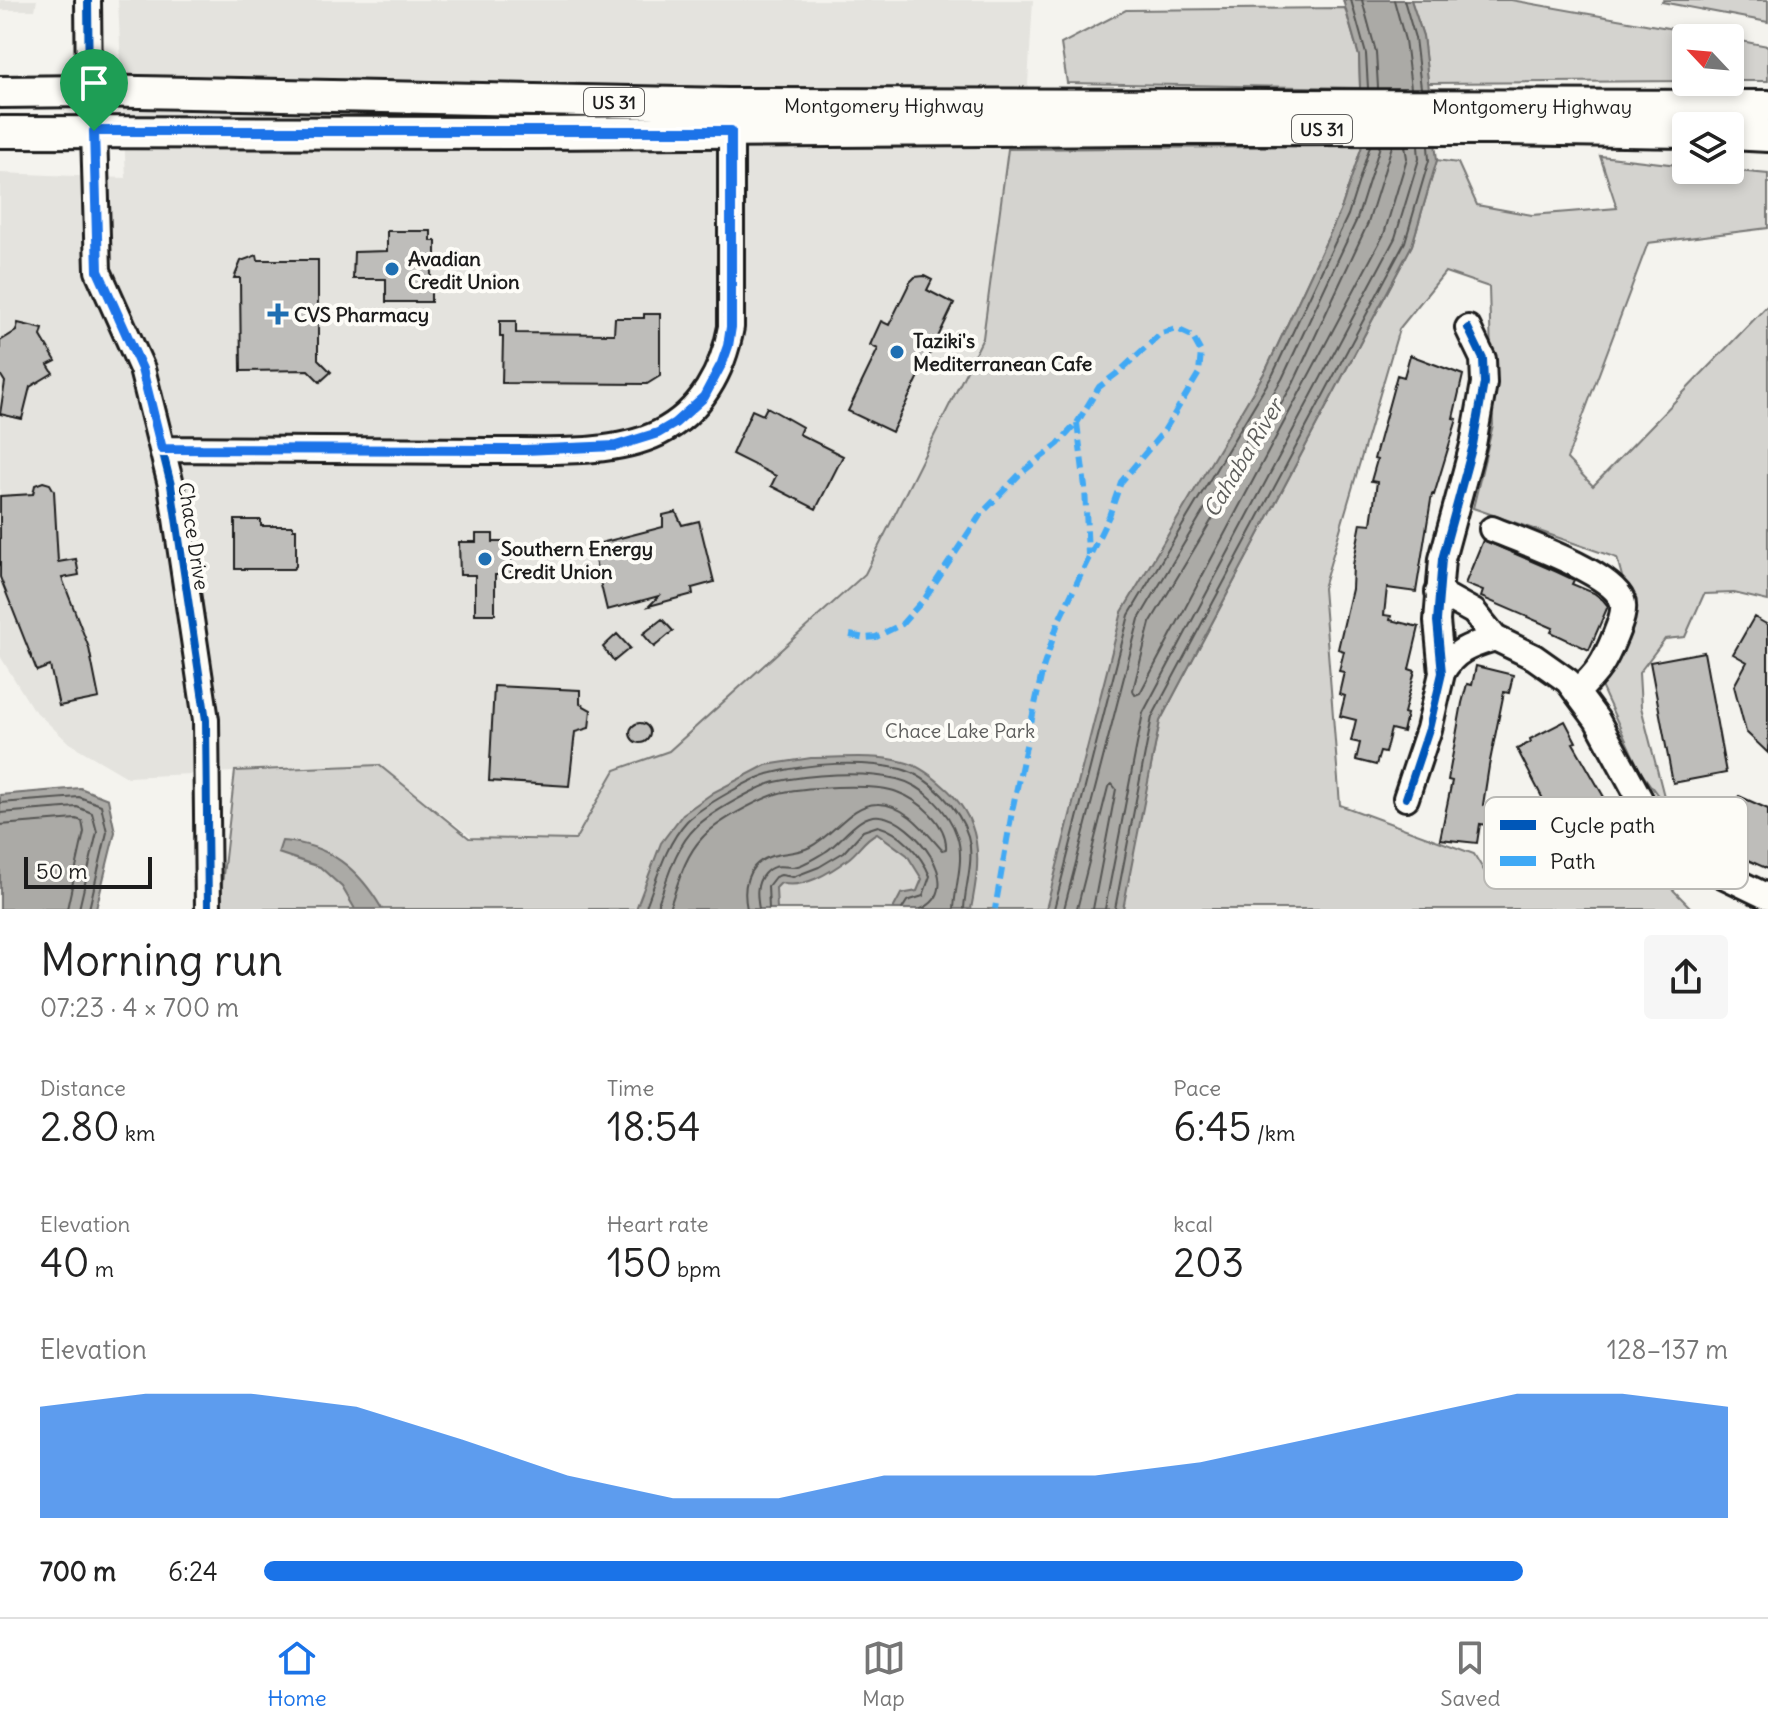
<!DOCTYPE html>
<html lang="en">
<head>
<meta charset="utf-8">
<style>
	body { margin:0; font-family:Delius,sans-serif; background:#f6f6f6; color:#222; height:100vh; display:flex; flex-direction:column; font-size:30px; white-space:nowrap }
	* { box-sizing:border-box; margin:0 }
	p { font-size:26px; color:#767676 }
	.icon { flex:none; width:44px; height:44px; fill:none; stroke:currentColor; stroke-width:2; stroke-linecap:round; stroke-linejoin:round }
	.map { position:relative; height:909px; overflow:hidden }
	.side { display:flex; flex-direction:column; background:#fff; flex:1 }
	.side>* { flex:none }
	.needle { width:52px; rotate:296deg }
	.fabs { position:absolute; left:1672px; top:24px; display:grid; gap:16px }
	.fabs a { display:grid; place-items:center; width:72px; height:72px; border-radius:8px; background:#fff; box-shadow:0 4px 12px #0003; font-size:40px }
	.scale { position:absolute; left:24px; bottom:20px; width:128px; box-sizing:border-box; padding-left:8px; border:4px solid #1c1c1c; border-top:0; font-size:22px; line-height:28px; white-space:nowrap; color:#1c1c1c; -webkit-text-stroke:6px #fdfcf7; paint-order:stroke }
	.pin { position:absolute; display:grid; place-items:center; width:68px; height:68px; color:#fff; margin:-82px -34px; border-radius:50% 50% 50% 0; rotate:-45deg; box-shadow:0 0 8px #0007 }
	.pin .icon { rotate:45deg }
	.round { display:grid; place-items:center; flex:none; width:84px; height:84px; border-radius:8px; background:#f6f6f6 }
	.head { display:flex; align-items:center; justify-content:space-between; height:136px; padding:0 40px }
	h1 { font-size:44px; font-weight:600; line-height:60px }
	.figures { display:grid; grid-template-columns:repeat(3,1fr); gap:12px; height:136px; padding:8px 40px }
	.figures div { display:grid; align-content:center }
	.figures b { font-size:40px; font-weight:600 }
	.figures small { font-size:22px; font-weight:400 }
	.figures p { font-size:22px }
	.chart { height:224px; padding:16px 40px }
	.chart p { display:flex; justify-content:space-between }
	.chart svg { width:100%; height:144px; margin-top:8px; fill:#1a73e8; opacity:.7 }
	ul { padding:0 40px; list-style:none; font-size:26px }
	li { display:grid; grid-template-columns:128px 96px 1fr; align-items:center; height:60px }
	li i { height:20px; border-radius:10px; background:#1a73e8 }
	.dock { display:flex; justify-content:space-around; align-items:center; height:112px; border-top:2px solid #e0e0e0; background:#fff; font-size:22px; color:#767676 }
	.dock a { display:grid; justify-items:center; gap:4px }
	.dock .current { color:#1a73e8 }
	.map>svg:first-child { display:block }
	.built { fill:#e4e3de }
	.green { fill:#d4d3cf; stroke:#787876; stroke-width:2 }
	.water { fill:#abaaa6; stroke:#72716f; stroke-width:2 }
	.lines { fill:none; stroke-linecap:round; stroke-linejoin:round }
	.shore { stroke:#555553; stroke-width:2 }
	.building { fill:#bebdba; stroke:#1c1c1c; stroke-width:2 }
	.minor-casing { stroke:#1c1c1c; stroke-width:30 }
	.major-casing { stroke:#1c1c1c; stroke-width:36 }
	.minor { stroke:#fdfcf7; stroke-width:24 }
	.major { stroke:#fdfcf7; stroke-width:30 }
	.quiet { stroke:#3fa9f5; stroke-width:6; stroke-dasharray:12 6; stroke-linecap:butt }
	.cycleway-casing { stroke:#fdfcf7; stroke-width:13 }
	.cycleway { stroke:#0057b8; stroke-width:8 }
	.route-casing { stroke:#fff; stroke-width:16 }
	.route { stroke:#1a73e8; stroke-width:10 }
	.poi-dot { fill:#1f6fb2; stroke:#fdfcf7; stroke-width:3 }
	.labels { text-anchor:middle; dominant-baseline:central; stroke-width:8; stroke-linejoin:round; paint-order:stroke }
	.shield { fill:#fdfcf7; stroke:#605f5e; stroke-width:2 }
	.shield-label { font-size:18px; font-weight:bold; fill:#1c1c1c }
	.street-label { font-size:20px; fill:#1c1c1c; stroke:#fdfcf7 }
	.poi-label { font-size:20px; font-weight:bold; fill:#1c1c1c; stroke:#fdfcf7; text-anchor:start }
	.park-label { font-size:20px; fill:#5c5c5b; stroke:#fdfcf7 }
	.water-label { font-size:22px; font-style:italic; fill:#5c5c5a; stroke:#fdfcf7 }
	.key { fill:#fdfcf7; stroke:#bab9b5; stroke-width:2 }
	.key-label { font-size:22px; fill:#1c1c1c }
</style>
</head>
<body>
<div class="map">
<svg width="1768" height="909" viewBox="0 0 1768 909">
	<rect width="100%" height="100%" fill="#f4f3ee"/>
	<filter id="ink" filterUnits="userSpaceOnUse"><feTurbulence type="fractalNoise" baseFrequency=".0125" numOctaves="2"/><feDisplacementMap in="SourceGraphic" scale="16" xChannelSelector="R" yChannelSelector="G"/><feConvolveMatrix kernelMatrix="1 2 1 2 8 2 1 2 1" color-interpolation-filters="sRGB"/></filter>
	<g filter="url(#ink)">
		<path class="built" d="M 0,0 L 37,0 L 35,10 L 0,10 Z
			M 118,0 L 1033,0 L 1017,270 L 865,573 L 669,751 L 617,769 L 576,840 L 473,838 L 379,765 L 127,777 L 69,743 L 32,708 L 0,656 L 0,173 L 126,178 Z"/>
		<path class="green" d="M 1411,0 L 1511,0 L 1724,38 L 1686,38 L 1686,81 L 1428,83 L 1423,36 Z
			M 1664,0 L 1768,0 L 1768,22 L 1662,2 Z
			M 1345,8 L 1359,56 L 1360,88 L 1067,83 L 1061,44 L 1126,10 Z
			M 1730,39 L 1768,46 L 1768,81 L 1730,81 Z
			M 1362,146 L 1340,212 L 1266,370 L 1235,423 L 1140,705 L 1142,809 L 1160,721 L 1412,245 L 1437,160 L 1458,163 L 1477,205 L 1532,215 L 1617,208 L 1600,156 L 1686,166 L 1686,170 L 1727,170 L 1768,174 L 1768,228 L 1648,243 L 1567,459 L 1593,486 L 1768,305 L 1768,601 L 1734,593 L 1704,594 L 1685,637 L 1665,639 L 1639,673 L 1641,707 L 1667,808 L 1640,771 L 1594,671 L 1630,606 L 1617,558 L 1473,508 L 1493,425 L 1489,287 L 1445,272 L 1399,329 L 1323,588 L 1340,805 L 1474,854 L 1489,879 L 1607,823 L 1692,909 L 222,909 L 221,893 L 235,771 L 379,765 L 469,838 L 575,840 L 615,770 L 669,751 L 865,574 L 983,338 L 1008,149 Z"/>
		<path class="water" d="M 1343,0 L 1411,0 L 1423,36 L 1437,160 L 1412,245 L 1160,721 L 1123,909 L 1046,909 L 1122,612 L 1266,370 L 1340,212 L 1362,146 L 1359,56 Z
			M 811,758 C 841,758 875,754 904,762 C 917,765 932,776 941,784 C 984,820 981,859 971,909 L 893,909 L 901,894 L 917,891 L 922,879 L 907,855 L 877,833 C 864,839 859,851 848,859 C 831,872 802,890 781,883 L 776,888 L 777,909 L 636,909 L 661,843 L 683,814 L 714,792 L 766,765 Z
			M 80,788 L 108,799 L 115,832 L 96,909 L 0,909 L 0,795 Z
			M 282,841 C 329,844 359,869 382,909 L 355,909 L 342,887 L 320,867 L 278,853 Z"/>
		<g class="lines">
			<path class="shore" d="M 1351,0 L 1366,54 L 1368,88
				M 1362,0 L 1376,52 L 1378,88
				M 1394,0 L 1405,40 L 1411,88
				M 1404,0 L 1415,38 L 1421,88
				M 1392,146 L 1368,223 L 1293,384 L 1150,623 L 1133,690 L 1135,695 L 1140,693 L 1384,234 L 1407,158 L 1405,146
				M 0,803 L 79,797 L 101,805 L 107,832 L 89,909
				M 0,813 L 77,807 L 92,813 L 97,832 L 79,909
				M 0,825 L 76,819 L 82,821 L 84,832 L 67,909
				M 645,909 C 657,879 665,845 687,821 C 701,807 753,777 772,773 C 811,763 861,760 901,769 C 929,776 960,809 968,836 C 975,860 965,885 964,909
				M 656,909 C 667,881 674,848 696,827 C 710,813 757,787 775,782 C 810,774 863,771 897,779 C 923,785 949,811 957,836 C 965,860 955,885 954,909
				M 669,909 C 678,884 684,857 702,838 C 716,822 756,801 776,794 C 799,787 875,783 897,792 C 919,800 948,824 946,849 L 942,850 C 926,832 904,803 877,804 C 851,804 834,835 810,847 C 791,857 770,849 754,867 C 744,879 744,895 747,909
				M 759,909 C 757,897 755,884 764,874 C 774,863 780,867 792,867 C 802,867 816,857 825,852 C 842,842 858,813 880,816 C 912,819 969,888 921,909
				M 769,909 L 768,886 L 775,877 L 781,875 L 793,877 L 819,867 L 844,852 L 863,831 L 878,826 C 900,832 921,854 930,876 L 923,896 L 907,901 L 902,909
				M 1054,909 L 1129,615 L 1273,374 L 1348,215 L 1370,146
				M 1064,909 L 1139,619 L 1282,379 L 1357,219 L 1380,146
				M 1077,909 L 1108,787 L 1112,784 L 1116,789 L 1093,909
				M 1105,909 L 1143,713 L 1395,238 L 1419,159 L 1418,146
				M 1115,909 L 1152,717 L 1405,242 L 1429,160 L 1428,146"/>
		</g>
		<path class="building" d="M 387,231 L 431,231 L 431,241 L 436,241 L 436,259 L 431,259 L 431,302 L 386,302 L 386,279 L 353,279 L 354,252 L 387,251 Z
			M 257,255 L 258,260 L 318,260 L 318,359 L 331,372 L 320,382 L 308,370 L 241,371 L 240,278 L 234,278 L 241,261 Z
			M 924,276 L 932,280 L 927,290 L 954,304 L 892,432 L 848,411 L 878,349 L 870,345 L 881,321 L 889,325 L 910,282 L 915,277 Z
			M 644,314 L 660,314 L 660,376 L 647,384 L 502,383 L 503,337 L 500,337 L 500,321 L 516,321 L 516,333 L 614,334 L 615,318 L 644,318 Z
			M 18,323 L 43,329 L 41,336 L 56,361 L 48,365 L 53,373 L 30,387 L 22,419 L 0,414 L 5,382 L 0,374 L 0,341 L 16,331 Z
			M 1410,355 L 1463,375 L 1453,418 L 1457,419 L 1434,495 L 1432,494 L 1416,592 L 1387,588 L 1384,615 L 1391,616 L 1390,620 L 1419,627 L 1409,669 L 1415,671 L 1404,713 L 1407,714 L 1403,732 L 1391,729 L 1385,753 L 1380,752 L 1376,765 L 1356,760 L 1360,743 L 1351,741 L 1356,720 L 1340,716 L 1345,696 L 1339,694 L 1344,672 L 1339,671 L 1344,651 L 1338,649 L 1352,589 L 1353,565 L 1361,523 L 1371,524 L 1377,482 L 1371,481 L 1377,460 L 1374,459 L 1397,375 L 1404,377 Z
			M 767,407 L 802,427 L 799,434 L 843,456 L 816,509 L 771,486 L 776,476 L 732,454 L 752,410 L 763,415 Z
			M 43,482 L 50,484 L 54,491 L 58,562 L 76,559 L 79,575 L 62,578 L 89,648 L 99,698 L 59,706 L 50,666 L 37,671 L 0,577 L 0,496 L 33,494 L 35,485 Z
			M 676,512 L 682,525 L 699,521 L 714,582 L 692,588 L 693,594 L 649,606 L 659,596 L 607,610 L 592,548 L 598,546 L 597,544 L 663,527 L 663,515 Z
			M 235,520 L 261,520 L 261,526 L 293,526 L 293,529 L 296,529 L 296,566 L 293,569 L 235,569 Z
			M 476,534 L 493,534 L 493,542 L 511,542 L 511,575 L 495,575 L 495,614 L 475,614 L 475,575 L 460,575 L 459,542 L 476,542 Z
			M 1483,540 L 1557,572 L 1574,580 L 1572,584 L 1594,593 L 1603,600 L 1608,606 L 1589,650 L 1551,632 L 1553,628 L 1481,597 L 1483,591 L 1465,584 Z
			M 1754,617 L 1768,625 L 1768,753 L 1746,732 L 1734,686 L 1747,662 L 1733,654 Z
			M 662,619 L 673,631 L 654,647 L 643,634 Z
			M 617,634 L 630,648 L 614,661 L 603,647 Z
			M 1704,652 L 1726,773 L 1673,783 L 1650,662 Z
			M 1476,666 L 1513,675 L 1509,693 L 1504,692 L 1489,766 L 1483,805 L 1490,806 L 1487,825 L 1480,824 L 1477,843 L 1440,839 L 1452,781 L 1448,780 L 1462,703 L 1467,684 L 1472,685 Z
			M 494,686 L 580,690 L 580,704 L 591,710 L 589,728 L 575,732 L 569,786 L 489,781 Z
			M 1565,721 L 1576,742 L 1573,743 L 1604,797 L 1601,798 L 1610,815 L 1560,841 L 1552,826 L 1556,824 L 1517,749 L 1531,742 L 1530,739 Z
			M630 733a10 10 0 1 1 20 0a10 10 0 1 1-20 0Z
			M 1739,796 L 1768,809 L 1768,869 L 1714,845 Z"/>
		<g class="lines">
			<defs>
				<path id="minor" d="M 88,0 L 89,91 L 94,131 L 98,271 L 142,369 L 171,485 L 206,720 L 208,909
					M 162,449 C 270,449 377,451 485,451 C 538,450 610,457 659,433 C 701,412 723,371 731,327 L 731,131
					M 1492,529 C 1521,541 1611,572 1622,600 C 1626,610 1619,626 1615,636 C 1604,663 1599,671 1577,692
					M 1438,592 L 1474,612 L 1495,638 L 1534,657 L 1568,681 L 1597,720 L 1654,825 L 1670,842 L 1688,856 L 1712,870 L 1768,897
					M 1442,673 C 1454,650 1472,645 1495,638
					M 1406,798 L 1429,729 L 1442,673 L 1437,621 L 1442,559 L 1473,445 L 1484,383 L 1483,359 L 1468,328"/>
				<path id="major" d="M 0,92 L 89,91 L 728,104 L 1768,106
					M 0,132 L 537,133 L 1140,129 L 1504,129 L 1686,132
					M 1730,134 L 1768,136"/>
			</defs>
			<use href="#minor" class="minor-casing"/>
			<use href="#major" class="major-casing"/>
			<use href="#minor" class="minor"/>
			<use href="#major" class="major"/>
			<path class="quiet" d="M 1077,423 L 1085,487 L 1088,555
				M 850,635 L 865,638 L 876,637 L 902,624 L 926,597 L 981,514 L 1020,474 L 1058,444 L 1077,423 L 1099,387 L 1120,371 L 1161,333 L 1177,329 L 1192,336 L 1201,352 L 1199,373 L 1164,431 L 1121,482 L 1109,516 L 1059,620 L 1043,668 L 1013,806 L 995,909"/>
			<defs>
				<path id="cycleway" d="M 88,0 L 89,91 L 94,131 L 98,271 L 142,369 L 171,485 L 206,720 L 208,909
					M 162,449 C 270,449 377,451 485,451 C 538,450 610,457 659,433 C 701,412 723,371 731,327 L 731,131
					M 1406,798 L 1429,729 L 1442,673 L 1437,621 L 1442,559 L 1473,445 L 1484,383 L 1483,359 L 1468,328"/>
			</defs>
			<use href="#cycleway" class="cycleway-casing"/>
			<use href="#cycleway" class="cycleway"/>
		</g>
	</g>
	<g class="lines" filter="url(#ink)">
		<defs>
			<path id="route" d="M 94,131 L 731,131 L 731,327 L 728,346 L 722,363 L 704,397 L 675,423 L 658,433 L 616,446 L 524,450 L 162,449 L 142,369 L 98,271 Z"/>
		</defs>
		<use href="#route" class="route-casing"/>
		<use href="#route" class="route"/>
	</g>
	<g class="poi-dot">
		<circle cx="392" cy="269" r="8"/>
		<path d="M274 302h8v8h8v8h-8v8h-8v-8h-8v-8h8z"/>
		<circle cx="897" cy="352" r="8"/>
		<circle cx="485" cy="559" r="8"/>
	</g>
	<g class="labels">
		<g class="shield">
			<rect x="584" y="88" width="60" height="28" rx="6"/>
			<rect x="1292" y="115" width="60" height="28" rx="6"/>
		</g>
		<g class="shield-label">
			<text x="614" y="102">US 31</text>
			<text x="1322" y="129">US 31</text>
		</g>
		<g class="street-label">
			<text x="884" y="105">Montgomery Highway</text>
			<text x="1532" y="106">Montgomery Highway</text>
			<text transform="translate(194 536) rotate(81)">Chace Drive</text>
		</g>
		<g class="poi-label">
			<text x="408" y="258">Avadian<tspan x="408" dy="23">Credit Union</tspan></text>
			<text x="294" y="314">CVS Pharmacy</text>
			<text x="913" y="340">Taziki's<tspan x="913" dy="23">Mediterranean Cafe</tspan></text>
			<text x="501" y="548">Southern Energy<tspan x="501" dy="23">Credit Union</tspan></text>
		</g>
		<g class="park-label">
			<text x="960" y="730">Chace Lake Park</text>
		</g>
		<g class="water-label">
			<text transform="translate(1243 458) rotate(-59)">Cahaba River</text>
		</g>
	</g>
	<rect x="1484" y="797" width="264" height="92" rx="12" class="key"/>
	<rect x="1500" y="820" width="36" height="10" fill="#0057b8"/>
	<rect x="1500" y="856" width="36" height="10" fill="#3fa9f5"/>
	<g class="key-label">
		<text x="1550" y="833">Cycle path</text>
		<text x="1550" y="869">Path</text>
	</g>
</svg>
<div class="fabs">
<a><svg class="needle" viewBox="-14 -14 28 28"><path d="M0-13l5 13h-10z" fill="#e53935"/><path d="M0 13l5-13h-10z" fill="#767676"/></svg></a>
<a><svg class="icon" aria-label="layers" viewBox="0 0 24 24"><path d="M12 4l9 5-9 5-9-5zM3 14l9 5 9-5"/></svg></a>
</div>
<div class="scale">50 m</div>
<div class="pin" style="left:94px;top:131px;background:#1e9e55"><svg class="icon" aria-label="arrive" viewBox="0 0 24 24"><path d="M6 21V4h12l-3 4 3 4H6"/></svg></div>
</div>
<section class="side">
<div class="head"><div><h1>Morning run</h1><p>07:23 · 4 × 700 m</p></div><a class="round"><svg class="icon" aria-label="share" viewBox="0 0 24 24"><path d="M12 15V3M7 8l5-5 5 5M5 13v7h14v-7"/></svg></a></div>
<div class="figures">
<div><p>Distance</p><b>2.80<small> km</small></b></div>
<div><p>Time</p><b>18:54</b></div>
<div><p>Pace</p><b>6:45<small> /km</small></b></div>
</div>
<div class="figures">
<div><p>Elevation</p><b>40<small> m</small></b></div>
<div><p>Heart rate</p><b>150<small> bpm</small></b></div>
<div><p>kcal</p><b>203</b></div>
</div>
<div class="chart"><p><span>Elevation</span>128–137 m</p>
<svg viewBox="0 0 160 44" preserveAspectRatio="none"><path d="M0 44V10L10 6L20 6L30 10L40 20L50 31L60 38L70 38L80 31L90 31L100 31L110 27L120 20L130 13L140 6L150 6L160 10V44z"/></svg>
</div>
<ul>
<li><b>700 m</b>6:24<i style="width:86%"></i></li>
</ul>
</section>
<nav class="dock">
<a class="current"><svg class="icon" aria-label="home" viewBox="0 0 24 24"><path d="M3 11l9-7 9 7M6 9v11h12V9"/></svg>Home</a>
<a><svg class="icon" aria-label="map" viewBox="0 0 24 24"><path d="M3 6l6-2 6 2 6-2v14l-6 2-6-2-6 2zM9 4v14M15 6v14"/></svg>Map</a>
<a><svg class="icon" aria-label="saved" viewBox="0 0 24 24"><path d="M7 4h10v16l-5-4-5 4z"/></svg>Saved</a>
</nav>
</body>
</html>
